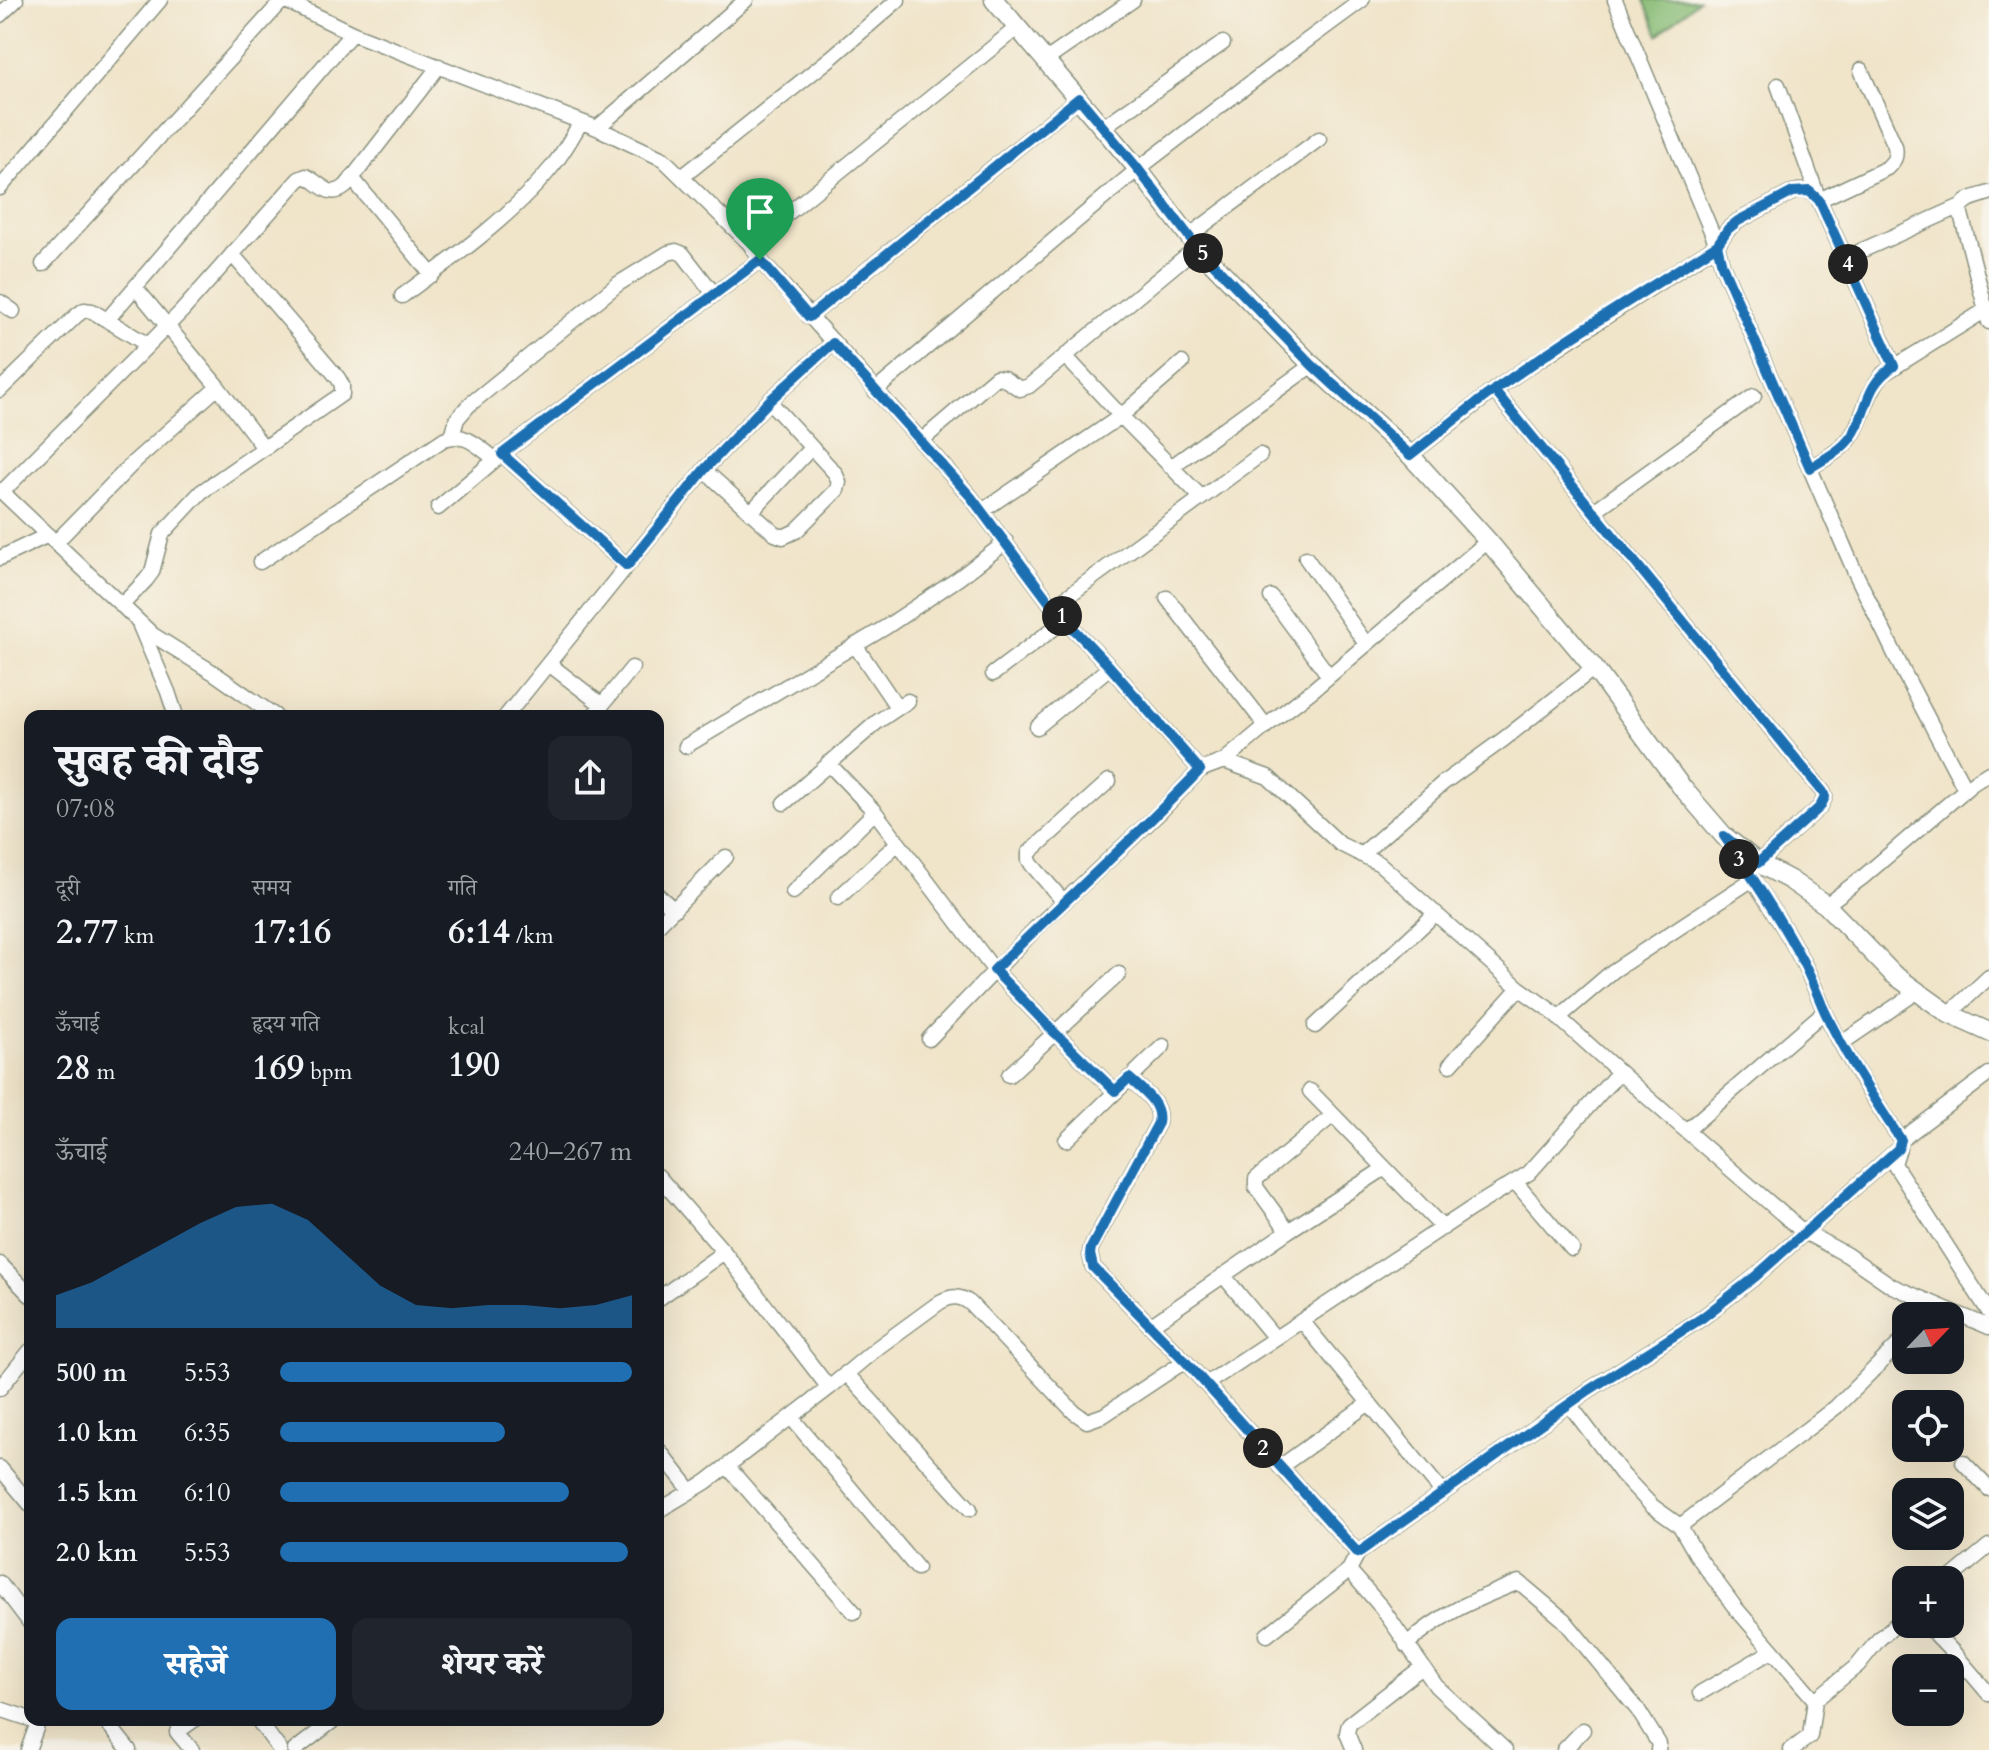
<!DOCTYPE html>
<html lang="hi">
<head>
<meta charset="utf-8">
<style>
	body { margin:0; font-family:Cardo,"Noto Serif Devanagari",serif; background:#20242c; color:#f1f3f6; height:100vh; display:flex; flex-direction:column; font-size:30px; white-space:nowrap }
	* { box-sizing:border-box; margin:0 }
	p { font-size:26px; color:#9ea1a6 }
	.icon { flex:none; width:44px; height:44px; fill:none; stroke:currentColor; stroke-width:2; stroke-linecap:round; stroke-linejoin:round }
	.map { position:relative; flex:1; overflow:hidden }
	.panel { position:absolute; left:24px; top:710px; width:640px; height:1016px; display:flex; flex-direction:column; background:#171b24; border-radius:16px; box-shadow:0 8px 32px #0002 }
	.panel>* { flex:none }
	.needle { width:52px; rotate:65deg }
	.controls { position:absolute; left:1892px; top:1302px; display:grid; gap:16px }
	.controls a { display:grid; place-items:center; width:72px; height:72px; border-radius:16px; background:#171b24; box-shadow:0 8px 32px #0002; font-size:40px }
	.pin { position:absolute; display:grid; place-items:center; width:68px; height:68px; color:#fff; margin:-82px -34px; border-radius:50% 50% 50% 0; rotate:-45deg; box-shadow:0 0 8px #0007 }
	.pin .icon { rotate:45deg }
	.km { position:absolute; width:40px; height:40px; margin:-20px; border-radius:50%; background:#222; color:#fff; font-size:22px; line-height:40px; text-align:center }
	.round { display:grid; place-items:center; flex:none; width:84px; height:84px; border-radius:16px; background:#20242c }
	.headline { display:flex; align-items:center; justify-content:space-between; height:136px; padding:0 32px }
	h1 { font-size:44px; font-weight:800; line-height:60px }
	.stats { display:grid; grid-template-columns:repeat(3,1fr); gap:12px; height:136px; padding:8px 32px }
	.stats div { display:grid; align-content:center }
	.stats b { font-size:34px; font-weight:800 }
	.stats small { font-size:22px; font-weight:400 }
	.stats p { font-size:22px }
	.chart { height:224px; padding:16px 32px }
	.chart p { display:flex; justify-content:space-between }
	.chart svg { width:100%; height:144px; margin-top:8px; fill:#1f6fb2; opacity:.7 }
	.action { display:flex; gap:16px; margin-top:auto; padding:16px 32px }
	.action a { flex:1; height:92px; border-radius:16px; background:#1f6fb2; color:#fff; font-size:32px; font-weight:800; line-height:92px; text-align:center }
	.action a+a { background:#20242c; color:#f1f3f6 }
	ul { padding:0 32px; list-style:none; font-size:26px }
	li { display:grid; grid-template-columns:128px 96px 1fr; align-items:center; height:60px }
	li i { height:20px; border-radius:10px; background:#1f6fb2 }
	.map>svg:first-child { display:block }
	.forest { fill:#86bb75; stroke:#527c54; stroke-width:2 }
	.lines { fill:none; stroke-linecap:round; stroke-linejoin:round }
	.minor-casing { stroke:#88907e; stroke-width:17 }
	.tertiary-casing { stroke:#88907e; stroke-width:21 }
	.minor { stroke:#fff; stroke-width:14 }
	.tertiary { stroke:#fff; stroke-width:18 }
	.route-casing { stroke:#fff; stroke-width:16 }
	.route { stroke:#1f6fb2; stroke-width:10 }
</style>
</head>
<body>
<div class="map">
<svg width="1989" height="1750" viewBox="0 0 1989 1750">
	<rect width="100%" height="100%" fill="#f7f3e8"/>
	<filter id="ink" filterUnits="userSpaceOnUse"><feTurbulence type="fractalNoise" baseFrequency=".0125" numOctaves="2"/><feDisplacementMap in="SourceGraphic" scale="16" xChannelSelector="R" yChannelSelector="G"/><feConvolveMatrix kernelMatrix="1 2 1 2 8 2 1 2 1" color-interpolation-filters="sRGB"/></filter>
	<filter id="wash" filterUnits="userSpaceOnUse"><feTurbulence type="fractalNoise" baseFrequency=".006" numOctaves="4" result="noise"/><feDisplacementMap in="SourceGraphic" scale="32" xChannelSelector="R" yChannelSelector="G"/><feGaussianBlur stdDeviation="1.8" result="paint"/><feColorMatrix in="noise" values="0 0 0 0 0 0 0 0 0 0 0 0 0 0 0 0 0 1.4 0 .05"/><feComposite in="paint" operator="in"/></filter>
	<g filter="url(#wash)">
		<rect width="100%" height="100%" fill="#f0e4c9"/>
		<path class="forest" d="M 1644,0 L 1699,0 L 1658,35 Z"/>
	</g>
	<g filter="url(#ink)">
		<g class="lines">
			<defs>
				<path id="minor" d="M 284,0 L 352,33 L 597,128 L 663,159 L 750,244 L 760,260 L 971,497 L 1053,607 L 1110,667 L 1200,770 L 1224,761 L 1268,777 L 1340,844 L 1380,864 L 1519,988 L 1550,1010 L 1654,1103 L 1801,1230 L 1847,1255 L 1892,1286 L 1989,1327
					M 0,15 L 16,0
					M 1046,60 L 1133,0
					M 1778,85 L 1819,200 L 1887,168 C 1895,160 1897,157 1895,146 L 1861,70
					M 1103,127 L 1223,43
					M 597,128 L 746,0
					M 682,177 L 832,57 L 898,0
					M 352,178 L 432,275
					M 0,188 L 160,0
					M 1989,193 C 1978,197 1964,198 1960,210 L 1989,322
					M 1189,236 L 1319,139
					M 750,244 L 1018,27
					M 1845,258 L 1961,206
					M 43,264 L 283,0
					M 135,287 L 218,387 L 264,448
					M 402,296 C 451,260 513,215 551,168 C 563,154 572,137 581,122
					M 0,302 L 13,311
					M 809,317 L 1079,98
					M 107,320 L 352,33
					M 1065,356 L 1121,416 L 1201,497
					M 1894,366 L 1819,200 C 1812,190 1805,189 1793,192 L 1738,221 L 1728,229 L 1717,245 L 1722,265 L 1854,570 L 1903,671 L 1965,789
					M 0,390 L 76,316 L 84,310 L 92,311 L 148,345
					M 1494,390 L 1823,792 L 1825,797 L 1820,807 L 1758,863
					M 875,391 L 1138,169 L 1279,61 L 1362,0
					M 452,436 L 457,419 L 469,405 L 618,284 L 668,253 L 676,251 L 683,254 L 714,294
					M 921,441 L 996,377 L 1003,378 L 1020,389 L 1029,386 L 1197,247
					M 502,454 L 627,566
					M 1410,455 L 1494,390 L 1526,368 L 1717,245 L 1615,0
					M 1171,467 L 1312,365
					M 1810,468 C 1824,459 1841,451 1851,437 C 1865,416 1865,395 1883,374 L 1989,308
					M 704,470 L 775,534 L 783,537 L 796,531 L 837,490 L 839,482 L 835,473 L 769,401
					M 0,490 L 153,635 L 214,673 L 275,716
					M 2,492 L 182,311 L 299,179 L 306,176 C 322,184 329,200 346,186 L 439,66
					M 438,508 L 502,454 L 760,260
					M 982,511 L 1121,416 L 1182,363
					M 1594,511 L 1754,396
					M 751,512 L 811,448
					M 56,542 L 135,461 L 218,387
					M 0,558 L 48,535
					M 1306,558 L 1366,644
					M 260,562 L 444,439 C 465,431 479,447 495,459
					M 1271,597 L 1329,676
					M 1167,598 L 1266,726
					M 122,605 L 146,580 L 152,572 L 162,534 L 201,492 L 342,394 L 342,385 L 338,378 L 232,254
					M 1053,607 L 1260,455
					M 140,626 L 168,692 L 176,716
					M 855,645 L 897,707
					M 549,664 L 602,705
					M 993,674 L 1065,620
					M 506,716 L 704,470 L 769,401 L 833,343
					M 593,716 L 632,668
					M 1037,727 L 1110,667
					M 686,746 L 886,627 L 959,578 L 1006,542
					M 1224,761 L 1266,726 L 1314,689 L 1488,541
					M 828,763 L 875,812 L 994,970 L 1055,1033 L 1115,1091
					M 784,803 L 877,722 L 908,701
					M 1731,847 C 1756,884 1782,922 1803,962 C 1811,978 1818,996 1825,1012 C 1846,1057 1873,1099 1901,1140 L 1989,1074
					M 1361,855 L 1443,783 L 1504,739 L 1594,668
					M 793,892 L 875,812
					M 658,895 L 674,910
					M 838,898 L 898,843
					M 1064,902 L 1032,865 L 1029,860 L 1029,853 L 1109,781
					M 1826,905 L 1863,877 L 1973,783 L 1989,773
					M 658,925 L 726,857
					M 1949,1014 L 1989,977
					M 1558,1018 L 1613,971 L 1753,879
					M 1315,1026 L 1436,913
					M 929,1039 L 1039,925 L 1160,812 L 1200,770
					M 1842,1043 L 1918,991
					M 1450,1065 L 1519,988
					M 1009,1075 L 1119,974
					M 1129,1078 C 1142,1090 1162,1103 1158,1123 L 1091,1248 L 1090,1254 L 1093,1267 L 1185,1361 L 1358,1553
					M 1310,1091 L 1443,1228
					M 1687,1130 L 1825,1011
					M 1066,1140 L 1163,1046
					M 1899,1148 L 1894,1164 L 1989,1312
					M 658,1176 L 724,1252 L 829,1388
					M 1516,1183 L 1572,1249
					M 1288,1231 L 1256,1187 L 1256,1179 L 1333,1115
					M 0,1264 L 30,1295
					M 1223,1275 L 1275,1338
					M 658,1299 L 724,1252
					M 1302,1321 L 1443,1493
					M 1150,1326 L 1288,1231 L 1385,1168
					M 846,1373 L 970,1509
					M 1206,1384 L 1472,1208 L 1529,1173 L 1619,1072
					M 0,1388 L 30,1351
					M 1569,1404 L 1622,1474 L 1652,1506 L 1680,1526 L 1696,1554 L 1734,1606 L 1815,1700
					M 791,1417 L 917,1568
					M 658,1449 L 691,1491
					M 1963,1462 L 1989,1489
					M 727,1466 L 854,1612
					M 1280,1467 L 1369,1403
					M 0,1468 L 30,1504
					M 658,1511 L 706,1482 L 829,1388 L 877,1348 L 940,1302 C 951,1296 959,1295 970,1303 L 1074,1412 L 1087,1421 L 1104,1415 L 1185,1361
					M 1680,1526 L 1836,1407 L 1906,1337
					M 1349,1570 L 1382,1608 L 1436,1686 L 1505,1750
					M 1948,1580 L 1989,1546
					M 0,1583 L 30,1623
					M 1926,1624 L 1954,1653 L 1989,1694
					M 1267,1635 L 1349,1570 L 1358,1553 L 1589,1390 L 1702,1318 L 1756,1276 L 1898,1149
					M 1406,1645 C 1441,1613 1476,1599 1519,1582 L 1564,1620 L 1638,1710 L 1659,1744 L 1658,1750
					M 1700,1693 L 1772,1651
					M 0,1709 L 30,1719
					M 105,1720 L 129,1750
					M 258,1720 L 280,1750
					M 28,1750 L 39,1720
					M 192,1750 L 177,1732 L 194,1720
					M 295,1750 L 334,1720
					M 1354,1750 L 1347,1733 L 1349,1724 L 1422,1667
					M 1564,1750 L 1583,1730
					M 1791,1750 L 1810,1736 L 1815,1700 L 1858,1665 L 1879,1639 L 1906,1616"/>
				<path id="tertiary" d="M 994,0 L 1138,169 L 1197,247 L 1312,365 L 1410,455 L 1488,541 L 1594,668 L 1680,785 L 1724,836 L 1758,863 L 1790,880 L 1826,905 L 1893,974 L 1949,1014 L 1989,1032"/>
			</defs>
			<use href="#minor" class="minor-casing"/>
			<use href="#tertiary" class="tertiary-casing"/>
			<use href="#minor" class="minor"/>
			<use href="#tertiary" class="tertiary"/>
		</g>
	</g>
	<g class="lines" filter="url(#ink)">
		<defs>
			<path id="route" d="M 760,260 L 502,454 L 627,566 L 704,470 L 769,401 L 833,343 L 971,497 L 1053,607 L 1110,667 L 1200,770 C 1134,840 1062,902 994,970 L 1055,1033 L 1115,1091 L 1129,1078 C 1142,1090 1162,1103 1158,1123 L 1091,1248 L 1090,1254 L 1093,1267 L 1185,1361 L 1358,1553 L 1589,1390 L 1702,1318 L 1756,1276 L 1898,1149 L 1901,1140 C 1874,1100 1846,1056 1825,1012 C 1818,996 1811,978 1803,962 C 1780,918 1752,877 1724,836 L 1758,863 L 1820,807 L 1825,797 L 1823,792 L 1494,390 L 1572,337 L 1717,245 L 1728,229 L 1738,221 L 1793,192 L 1809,191 L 1819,200 L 1894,366 C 1862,387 1870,411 1851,437 C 1841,451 1824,459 1810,468 L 1722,265 L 1717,245 C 1643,292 1568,337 1497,388 C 1467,409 1439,433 1410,455 L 1312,365 L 1197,247 L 1138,169 L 1079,98 L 809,317 L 760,260"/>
		</defs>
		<use href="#route" class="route-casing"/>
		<use href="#route" class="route"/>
	</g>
</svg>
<div class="controls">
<a><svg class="needle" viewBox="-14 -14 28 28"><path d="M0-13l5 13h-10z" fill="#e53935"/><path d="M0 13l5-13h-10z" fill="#9ea1a6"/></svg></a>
<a><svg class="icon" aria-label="locate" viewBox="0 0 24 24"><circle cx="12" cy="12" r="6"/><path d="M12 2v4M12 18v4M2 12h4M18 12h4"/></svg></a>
<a><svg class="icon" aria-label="layers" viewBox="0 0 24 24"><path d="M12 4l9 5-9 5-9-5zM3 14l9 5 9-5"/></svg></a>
<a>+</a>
<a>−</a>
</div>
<div class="pin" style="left:760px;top:260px;background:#1e9e55"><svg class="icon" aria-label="arrive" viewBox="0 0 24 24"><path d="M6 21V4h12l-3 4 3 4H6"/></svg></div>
<b class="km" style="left:1062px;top:616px">1</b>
<b class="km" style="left:1263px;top:1448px">2</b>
<b class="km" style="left:1739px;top:859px">3</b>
<b class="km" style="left:1848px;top:264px">4</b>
<b class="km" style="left:1203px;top:253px">5</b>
<section class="panel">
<div class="headline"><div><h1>सुबह की दौड़</h1><p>07:08</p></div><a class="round"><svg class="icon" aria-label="share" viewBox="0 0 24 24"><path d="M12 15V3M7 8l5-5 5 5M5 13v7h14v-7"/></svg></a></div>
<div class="stats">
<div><p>दूरी</p><b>2.77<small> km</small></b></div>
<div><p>समय</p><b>17:16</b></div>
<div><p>गति</p><b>6:14<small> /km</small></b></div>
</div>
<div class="stats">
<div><p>ऊँचाई</p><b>28<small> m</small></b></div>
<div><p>हृदय गति</p><b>169<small> bpm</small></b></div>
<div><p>kcal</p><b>190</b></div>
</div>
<div class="chart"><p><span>ऊँचाई</span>240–267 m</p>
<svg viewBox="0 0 160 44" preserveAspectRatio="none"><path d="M0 44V34L10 30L20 24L30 18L40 12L50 7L60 6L70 11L80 21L90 31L100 37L110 38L120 37L130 37L140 38L150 37L160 34V44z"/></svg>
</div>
<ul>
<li><b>500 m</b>5:53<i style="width:100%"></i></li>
<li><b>1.0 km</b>6:35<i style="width:64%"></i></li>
<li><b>1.5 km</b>6:10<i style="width:82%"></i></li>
<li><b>2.0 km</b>5:53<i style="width:99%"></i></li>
</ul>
<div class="action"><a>सहेजें</a><a>शेयर करें</a></div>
</section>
</div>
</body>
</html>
